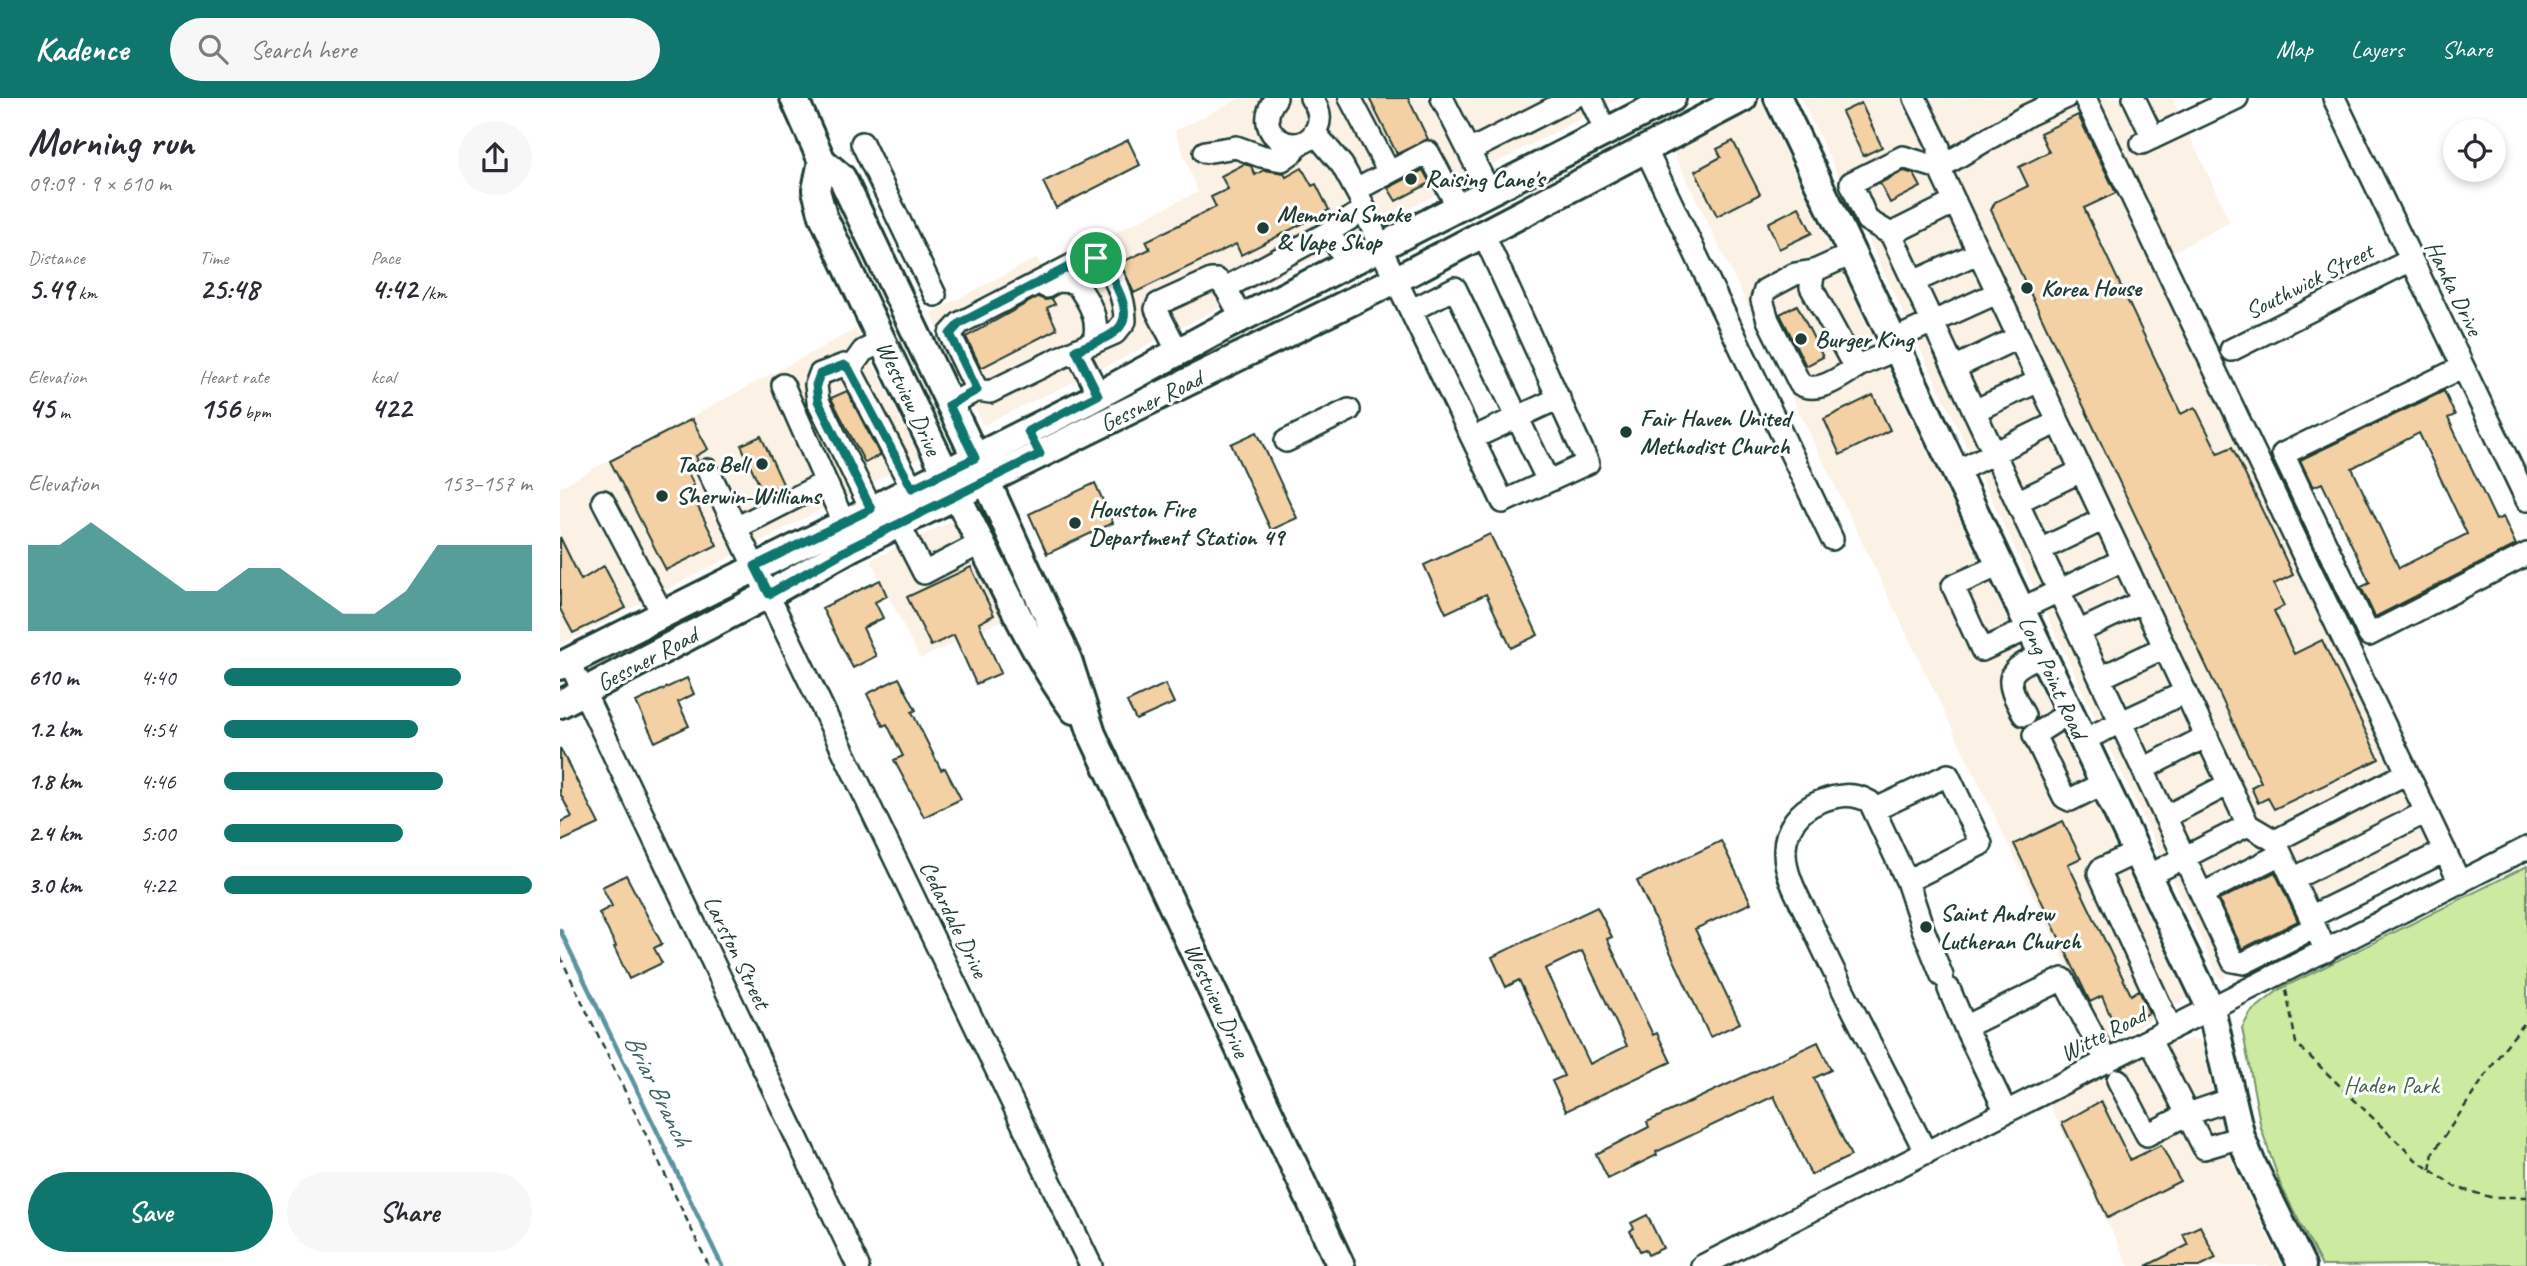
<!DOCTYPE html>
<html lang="en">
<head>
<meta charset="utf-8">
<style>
	body { margin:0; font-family:Caveat,sans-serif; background:#f7f7f7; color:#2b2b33; height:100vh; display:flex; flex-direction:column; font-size:26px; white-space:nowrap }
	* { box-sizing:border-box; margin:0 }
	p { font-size:23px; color:#7c7c81 }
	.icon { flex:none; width:38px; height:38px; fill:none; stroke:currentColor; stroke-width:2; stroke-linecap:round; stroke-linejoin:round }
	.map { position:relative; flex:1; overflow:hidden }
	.details { display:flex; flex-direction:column; background:#fff; width:560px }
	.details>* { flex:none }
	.controls { position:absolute; left:1883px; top:21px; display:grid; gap:14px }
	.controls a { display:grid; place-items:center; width:63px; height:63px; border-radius:50%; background:#fff; box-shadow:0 4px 10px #0003; font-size:35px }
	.pin { position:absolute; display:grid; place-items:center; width:60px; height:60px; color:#fff; margin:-30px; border:4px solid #fff; border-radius:50%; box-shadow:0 2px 7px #0007 }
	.round { display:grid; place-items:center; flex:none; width:74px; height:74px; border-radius:37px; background:#f7f7f7 }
	.summary { display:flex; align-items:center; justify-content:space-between; height:119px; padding:0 28px }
	h1 { font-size:38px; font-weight:800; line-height:52px }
	.stats { display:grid; grid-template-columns:repeat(3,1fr); gap:10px; height:119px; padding:7px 28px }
	.stats div { display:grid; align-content:center }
	.stats b { font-size:30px; font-weight:800 }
	.stats small { font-size:19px; font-weight:400 }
	.stats p { font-size:19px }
	.chart { height:196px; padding:14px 28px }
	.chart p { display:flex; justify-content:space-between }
	.chart svg { width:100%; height:126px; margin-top:7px; fill:#0f766e; opacity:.7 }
	.primary-button { display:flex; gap:14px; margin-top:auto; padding:14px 28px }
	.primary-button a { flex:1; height:80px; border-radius:42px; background:#0f766e; color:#fff; font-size:28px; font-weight:800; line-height:80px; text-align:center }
	.primary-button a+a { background:#f7f7f7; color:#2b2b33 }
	ul { padding:0 28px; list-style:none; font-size:23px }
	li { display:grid; grid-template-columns:112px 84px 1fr; align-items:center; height:52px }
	li i { height:18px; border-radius:9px; background:#0f766e }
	header { display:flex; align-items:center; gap:42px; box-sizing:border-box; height:98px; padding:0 35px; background:#0f766e; color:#fff }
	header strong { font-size:33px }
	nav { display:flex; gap:38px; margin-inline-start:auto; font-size:24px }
	.search { width:490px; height:63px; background:#f7f7f7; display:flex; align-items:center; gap:18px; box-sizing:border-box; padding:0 24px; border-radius:38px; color:#7c7c81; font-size:26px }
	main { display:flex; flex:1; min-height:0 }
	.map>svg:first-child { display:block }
	.built { fill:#fbf1e4 }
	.green { fill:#cdeaa1; stroke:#76946a; stroke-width:2 }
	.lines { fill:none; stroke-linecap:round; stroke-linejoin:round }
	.stream { stroke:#5d93a0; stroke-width:4.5 }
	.building { fill:#f3d1a4; stroke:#1f3d34; stroke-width:2; fill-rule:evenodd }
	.minor-casing { stroke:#1f3d34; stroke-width:26 }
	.major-casing { stroke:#1f3d34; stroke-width:32 }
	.path { stroke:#1f3d34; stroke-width:2.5; stroke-dasharray:7 5; stroke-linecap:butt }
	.minor { stroke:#fff; stroke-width:21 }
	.major { stroke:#fff; stroke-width:26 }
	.route-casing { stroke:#fff; stroke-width:14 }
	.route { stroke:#0f766e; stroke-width:9 }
	.poi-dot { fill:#1f3d34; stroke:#fff; stroke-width:2.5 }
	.labels { text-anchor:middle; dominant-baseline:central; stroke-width:6; stroke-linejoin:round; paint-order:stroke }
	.poi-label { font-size:24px; font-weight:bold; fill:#1f3d34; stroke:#fff; text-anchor:start }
	.street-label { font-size:24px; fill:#1f3d34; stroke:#fff }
	.park-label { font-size:24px; fill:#42604a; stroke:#fff }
	.water-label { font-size:26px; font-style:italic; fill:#396161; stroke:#fff }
</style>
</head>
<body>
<header>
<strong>Kadence</strong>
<div class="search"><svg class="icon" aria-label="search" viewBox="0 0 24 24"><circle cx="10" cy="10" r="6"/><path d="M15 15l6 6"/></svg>Search here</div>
<nav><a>Map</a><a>Layers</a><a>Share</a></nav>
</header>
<main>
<section class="details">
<div class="summary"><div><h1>Morning run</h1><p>09:09 · 9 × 610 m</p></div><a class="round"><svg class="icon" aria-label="share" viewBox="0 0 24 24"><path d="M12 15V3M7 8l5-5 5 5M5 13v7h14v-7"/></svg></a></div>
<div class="stats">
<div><p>Distance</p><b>5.49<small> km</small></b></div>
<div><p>Time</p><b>25:48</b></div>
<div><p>Pace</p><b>4:42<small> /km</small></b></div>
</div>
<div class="stats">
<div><p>Elevation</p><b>45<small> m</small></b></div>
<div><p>Heart rate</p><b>156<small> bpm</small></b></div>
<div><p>kcal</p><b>422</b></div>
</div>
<div class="chart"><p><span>Elevation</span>153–157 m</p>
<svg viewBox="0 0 160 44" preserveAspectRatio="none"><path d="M0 44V14L10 14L20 6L30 14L40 22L50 30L60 30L70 22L80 22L90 30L100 38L110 38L120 30L130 14L140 14L150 14L160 14V44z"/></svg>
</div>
<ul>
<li><b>610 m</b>4:40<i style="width:77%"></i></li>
<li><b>1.2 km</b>4:54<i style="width:63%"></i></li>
<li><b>1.8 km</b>4:46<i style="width:71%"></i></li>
<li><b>2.4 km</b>5:00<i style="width:58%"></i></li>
<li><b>3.0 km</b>4:22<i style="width:100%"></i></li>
</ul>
<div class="primary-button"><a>Save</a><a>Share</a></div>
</section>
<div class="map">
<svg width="1967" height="1168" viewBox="0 0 1967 1168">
	<rect width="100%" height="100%" fill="#fff"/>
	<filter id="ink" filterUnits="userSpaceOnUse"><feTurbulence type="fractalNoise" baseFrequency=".0143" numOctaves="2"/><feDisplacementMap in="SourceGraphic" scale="14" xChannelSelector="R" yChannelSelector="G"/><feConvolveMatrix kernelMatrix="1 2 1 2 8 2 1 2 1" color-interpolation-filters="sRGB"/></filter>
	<g filter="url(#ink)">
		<path class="built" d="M 681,0 L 1060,0 L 559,262 L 423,327 L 371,215 L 477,160 L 482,170 L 638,94 L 615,33 Z
			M 1241,0 L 1612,0 L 1670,124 L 1613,154 L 1902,757 L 1660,881 Z
			M 1201,4 L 1627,900 L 1546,948 L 1111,49 Z
			M 296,231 L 360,360 L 0,547 L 0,389 Z
			M 394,422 L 445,521 L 360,561 L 311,462 Z
			M 1628,941 L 1641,942 L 1665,1044 L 1676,1073 L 1722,1168 L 1569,1168 L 1488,1004 L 1572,959 Z"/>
		<path class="green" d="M 1967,768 L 1967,1166 L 1762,1168 L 1721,1088 L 1701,1030 L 1682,930 L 1691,914 L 1720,891 Z"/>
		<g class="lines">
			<path class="stream" d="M 0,832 L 162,1168"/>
		</g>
		<path class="building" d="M 809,0 L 848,0 L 868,41 L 837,56 Z
			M 1301,5 L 1322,49 L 1303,58 L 1282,14 Z
			M 1518,17 L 1556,95 L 1524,110 L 1621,316 L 1635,309 L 1658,355 L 1672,349 L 1733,477 L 1714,486 L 1724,508 L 1714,513 L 1734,556 L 1762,542 L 1819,661 L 1714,711 L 1708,700 L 1698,705 L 1691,689 L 1701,684 L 1431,112 L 1435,104 L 1468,88 L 1459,69 L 1489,54 L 1480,35 Z
			M 568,42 L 580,67 L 496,110 L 483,84 Z
			M 1173,43 L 1200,96 L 1157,118 L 1135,73 L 1161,59 L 1157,51 Z
			M 684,66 L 691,68 L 695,77 L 704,72 L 724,75 L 726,79 L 742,70 L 752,88 L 756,86 L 769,112 L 681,157 L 676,146 L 574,195 L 560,165 L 590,151 L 586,143 L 656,109 L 651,99 L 668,91 L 661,78 Z
			M 863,72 L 870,85 L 836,103 L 828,90 Z
			M 1344,73 L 1354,76 L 1361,89 L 1330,105 L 1320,85 Z
			M 1239,109 L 1252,135 L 1219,151 L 1208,125 Z
			M 478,199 L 485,202 L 492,201 L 495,206 L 487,210 L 497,231 L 421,270 L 406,239 Z
			M 1237,207 L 1263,259 L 1246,268 L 1220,216 Z
			M 287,293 L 320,357 L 305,365 L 271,300 Z
			M 1884,293 L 1895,317 L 1888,320 L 1936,422 L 1943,419 L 1956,447 L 1815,519 L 1801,489 L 1810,485 L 1762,385 L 1753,389 L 1740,362 ZM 1859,335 L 1907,436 L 1839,470 L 1792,370 Z
			M 1313,297 L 1330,332 L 1280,357 L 1264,321 Z
			M 132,321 L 148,351 L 136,358 L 138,363 L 125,369 L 134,387 L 131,389 L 140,408 L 138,409 L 157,447 L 106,472 L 50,363 Z
			M 697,334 L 737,420 L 711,432 L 671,346 Z
			M 201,338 L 223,386 L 203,395 L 181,347 Z
			M 535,385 L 553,425 L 487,456 L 469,416 Z
			M 930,436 L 978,537 L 951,550 L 926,496 L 886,515 L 864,467 Z
			M 0,439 L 21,482 L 44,468 L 66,510 L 13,535 L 0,511 Z
			M 411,469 L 434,517 L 419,525 L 441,575 L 416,586 L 394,537 L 371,548 L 347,499 Z
			M 320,482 L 327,498 L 315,504 L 323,520 L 303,530 L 316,558 L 293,570 L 262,510 Z
			M 127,580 L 134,596 L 118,604 L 129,628 L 95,644 L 76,604 Z
			M 339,580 L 356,612 L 352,614 L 381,672 L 385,670 L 401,701 L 364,719 L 334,662 L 343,658 L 327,626 L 323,628 L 307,596 Z
			M 605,586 L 614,605 L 576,622 L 567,604 Z
			M 0,650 L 39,726 L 0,744 L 0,724 L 12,719 L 0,695 Z
			M 1503,723 L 1521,760 L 1508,766 L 1571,897 L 1579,892 L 1589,915 L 1556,931 L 1542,898 L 1530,904 L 1454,746 Z
			M 1161,743 L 1191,805 L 1135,831 L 1180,925 L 1150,939 L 1077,783 Z
			M 1715,774 L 1738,823 L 1682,851 L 1659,802 Z
			M 66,777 L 102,846 L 94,850 L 102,865 L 69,881 L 54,849 L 56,848 L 39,815 L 52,808 L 42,789 Z
			M 1037,809 L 1052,839 L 1047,841 L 1093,937 L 1097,935 L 1111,964 L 1006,1013 L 992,983 L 1004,978 L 959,882 L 946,889 L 932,859 ZM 1022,853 L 1067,948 L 1030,966 L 985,871 Z
			M 1258,944 L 1271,972 L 1254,980 L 1291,1058 L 1251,1077 L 1214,998 L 1096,1054 L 1097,1057 L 1048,1081 L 1036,1056 L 1089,1029 L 1087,1024 Z
			M 1541,1003 L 1570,1062 L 1601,1047 L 1620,1083 L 1548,1120 L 1502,1025 Z
			M 1087,1117 L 1103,1150 L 1088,1157 L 1085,1151 L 1080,1153 L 1070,1133 L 1074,1130 L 1071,1125 Z
			M 1640,1128 L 1656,1160 L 1640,1168 L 1586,1168 L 1628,1147 L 1623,1136 Z"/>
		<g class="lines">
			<defs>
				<path id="minor" d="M 716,0 C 687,37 742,65 757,30 C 762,19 758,9 751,0
					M 790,0 L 829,74
					M 882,0 L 929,93
					M 1030,0 L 1046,33
					M 1355,0 L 1379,49 L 1379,70 L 1688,727 L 1715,743 L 1766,853
					M 1525,0 L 1900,785
					M 1574,0 L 1593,40
					M 1774,0 L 1967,402
					M 755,35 L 782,67 L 799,98 L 820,149 L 943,404 L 1028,365 L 923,135
					M 302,45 L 375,197
					M 1582,45 L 1677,0
					M 1085,50 L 1272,441
					M 909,53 L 1013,0
					M 645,54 L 676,49 L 701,58 L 722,62 L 733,54 L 737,46
					M 796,92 L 868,54 L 898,109
					M 1395,104 L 1331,136 L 1307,122 L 1291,85 L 1343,59 L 1379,70 L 1468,17 L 1505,0
					M 769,134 L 788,166
					M 1331,136 L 1673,863 L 1684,865 L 1755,829
					M 1292,156 L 1254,173 L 1251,189 L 1289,259 L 1300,267 L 1337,251
					M 1254,173 L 1235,176 L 1205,192 L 1202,202 L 1208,222 L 1240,286 C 1260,297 1283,277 1300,267
					M 1353,184 L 1418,155
					M 486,189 L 497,183 L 515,184 C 529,203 541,222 533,245
					M 665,190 L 769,134 L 805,111
					M 852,212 L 895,190 L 988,383
					M 390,236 L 400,225 L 520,163 L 536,160 C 555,171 565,202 565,223 L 555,235 L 516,252
					M 390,236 L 417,292
					M 1333,242 L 1437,195
					M 1671,252 L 1851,162
					M 618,254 L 596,211 L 598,206 L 651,182 L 657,182 L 664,187 L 682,220
					M 1903,269 L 1723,356 L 1809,537 L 1967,456
					M 1394,270 L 1459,239
					M 290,271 L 303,253 L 323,243
					M 223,287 L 284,425
					M 389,307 L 417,292 L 430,294 L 516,252 L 539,297
					M 1414,313 L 1479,283
					M 913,340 L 999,300
					M 726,343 L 789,312
					M 148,372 L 531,1168
					M 1395,374 L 1498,324
					M 43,403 L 102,515
					M 1457,404 L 1521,373
					M 311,411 L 258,303 L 256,287 L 260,276 L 284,267 L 290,271 L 352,390
					M 339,426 L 364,475 L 421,445
					M 176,430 L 266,384
					M 1480,452 L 1544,421
					M 1440,467 L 1393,488 L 1422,552 L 1470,530
					M 1461,511 L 1563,462
					M 1518,534 L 1583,503
					M 9,563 L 298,1168
					M 1540,580 L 1605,549
					M 1510,614 L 1474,637 L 1504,699 L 1510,702 L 1544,685
					M 1464,617 C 1444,581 1444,572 1483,557
					M 1523,642 L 1626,594
					M 1583,671 L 1647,638
					M 1314,712 L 1388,677 L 1421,746 L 1347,783 L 1310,704 C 1293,694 1277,697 1259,704 C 1239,712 1225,731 1225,752 C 1224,778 1241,804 1252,827 C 1287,904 1328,979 1366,1055
					M 1605,719 L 1669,686
					M 1715,743 L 1847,675
					M 1577,754 L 1541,771 L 1539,775 L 1611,931
					M 1588,778 L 1688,727
					M 1733,781 L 1866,714
					M 1347,783 L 1363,831 L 1382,878
					M 1642,796 L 1721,756
					M 1750,819 L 1885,753
					M 1389,891 L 1405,929
					M 1590,942 L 1644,1050 L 1681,1039
					M 1558,982 L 1587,1037 L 1628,1016 L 1672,1001
					M 1446,1014 L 1405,929 L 1503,881 L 1547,964
					M 1142,1168 L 1967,750"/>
				<path id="major" d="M 234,0 L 262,63 L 282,80 L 426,382 L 508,562 L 532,636 L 781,1168
					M 1218,0 L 1651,911 L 1681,1039 L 1692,1066 L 1742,1168
					M 262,63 L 256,92 L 263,118 C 317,232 370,347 428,459 C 455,511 480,566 514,612
					M 0,568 L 526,304 L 664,229 L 1112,0
					M 0,606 L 209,496 L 292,449 L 837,181 L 1183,0"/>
			</defs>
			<use href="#minor" class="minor-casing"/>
			<use href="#major" class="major-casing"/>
			<path class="path" d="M 0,858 L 149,1168
				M 1726,892 L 1736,945 L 1856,1062 L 1895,1089 L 1930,1099 L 1967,1099
				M 1870,1072 L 1873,1055 L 1945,949 L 1967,922"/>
			<use href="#minor" class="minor"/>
			<use href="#major" class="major"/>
		</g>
	</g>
	<g class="lines" filter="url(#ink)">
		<defs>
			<path id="route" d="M 536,160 C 548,167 552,179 558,192 C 578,233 549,238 516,252 L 538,297 L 468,333 L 480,356 L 292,449 L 209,496 L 195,468 L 311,411 L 258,303 L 256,287 L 260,276 L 284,267 L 289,271 L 352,390 L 415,360 L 389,307 L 417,292 L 390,236 L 400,225 L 520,163 Z"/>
		</defs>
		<use href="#route" class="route-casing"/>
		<use href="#route" class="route"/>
	</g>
	<g class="poi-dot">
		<circle cx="851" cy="81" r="7"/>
		<circle cx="703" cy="130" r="7"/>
		<circle cx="1467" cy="190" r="7"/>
		<circle cx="1241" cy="241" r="7"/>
		<circle cx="1066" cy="334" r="7"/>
		<circle cx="202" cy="366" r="7"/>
		<circle cx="102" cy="398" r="7"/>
		<circle cx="515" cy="425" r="7"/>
		<circle cx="1366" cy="829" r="7"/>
	</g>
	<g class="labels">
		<g class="poi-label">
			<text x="865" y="81">Raising Cane's</text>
			<text x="717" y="116">Memorial Smoke<tspan x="717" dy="28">&amp; Vape Shop</tspan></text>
			<text x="1481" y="190">Korea House</text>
			<text x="1255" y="241">Burger King</text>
			<text x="1080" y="320">Fair Haven United<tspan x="1080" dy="28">Methodist Church</tspan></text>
			<text x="188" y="366" text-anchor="end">Taco Bell</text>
			<text x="116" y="398">Sherwin-Williams</text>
			<text x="529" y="411">Houston Fire<tspan x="529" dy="28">Department Station 49</tspan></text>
			<text x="1380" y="815">Saint Andrew<tspan x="1380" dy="28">Lutheran Church</tspan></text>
		</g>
		<g class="street-label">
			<text transform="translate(1749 183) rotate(-27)">Southwick Street</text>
			<text transform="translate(1894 190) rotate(64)">Hanka Drive</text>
			<text transform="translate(349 300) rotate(65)">Westview Drive</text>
			<text transform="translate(591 303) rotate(-26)">Gessner Road</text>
			<text transform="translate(87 561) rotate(-28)">Gessner Road</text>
			<text transform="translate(1493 579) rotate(65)">Long Point Road</text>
			<text transform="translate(394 821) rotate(64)">Cedardale Drive</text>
			<text transform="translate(177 854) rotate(64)">Larston Street</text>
			<text transform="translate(657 902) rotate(65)">Westview Drive</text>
			<text transform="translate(1543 936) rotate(-27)">Witte Road</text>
		</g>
		<g class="park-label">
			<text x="1831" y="987">Haden Park</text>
		</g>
		<g class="water-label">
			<text transform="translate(98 992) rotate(64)">Briar Branch</text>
		</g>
	</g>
</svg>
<div class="controls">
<a><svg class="icon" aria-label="locate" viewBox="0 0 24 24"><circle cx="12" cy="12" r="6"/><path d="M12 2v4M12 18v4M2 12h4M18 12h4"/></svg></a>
</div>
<div class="pin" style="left:536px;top:160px;background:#1e9e55"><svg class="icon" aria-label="arrive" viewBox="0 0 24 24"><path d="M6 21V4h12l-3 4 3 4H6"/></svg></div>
</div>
</main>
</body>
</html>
